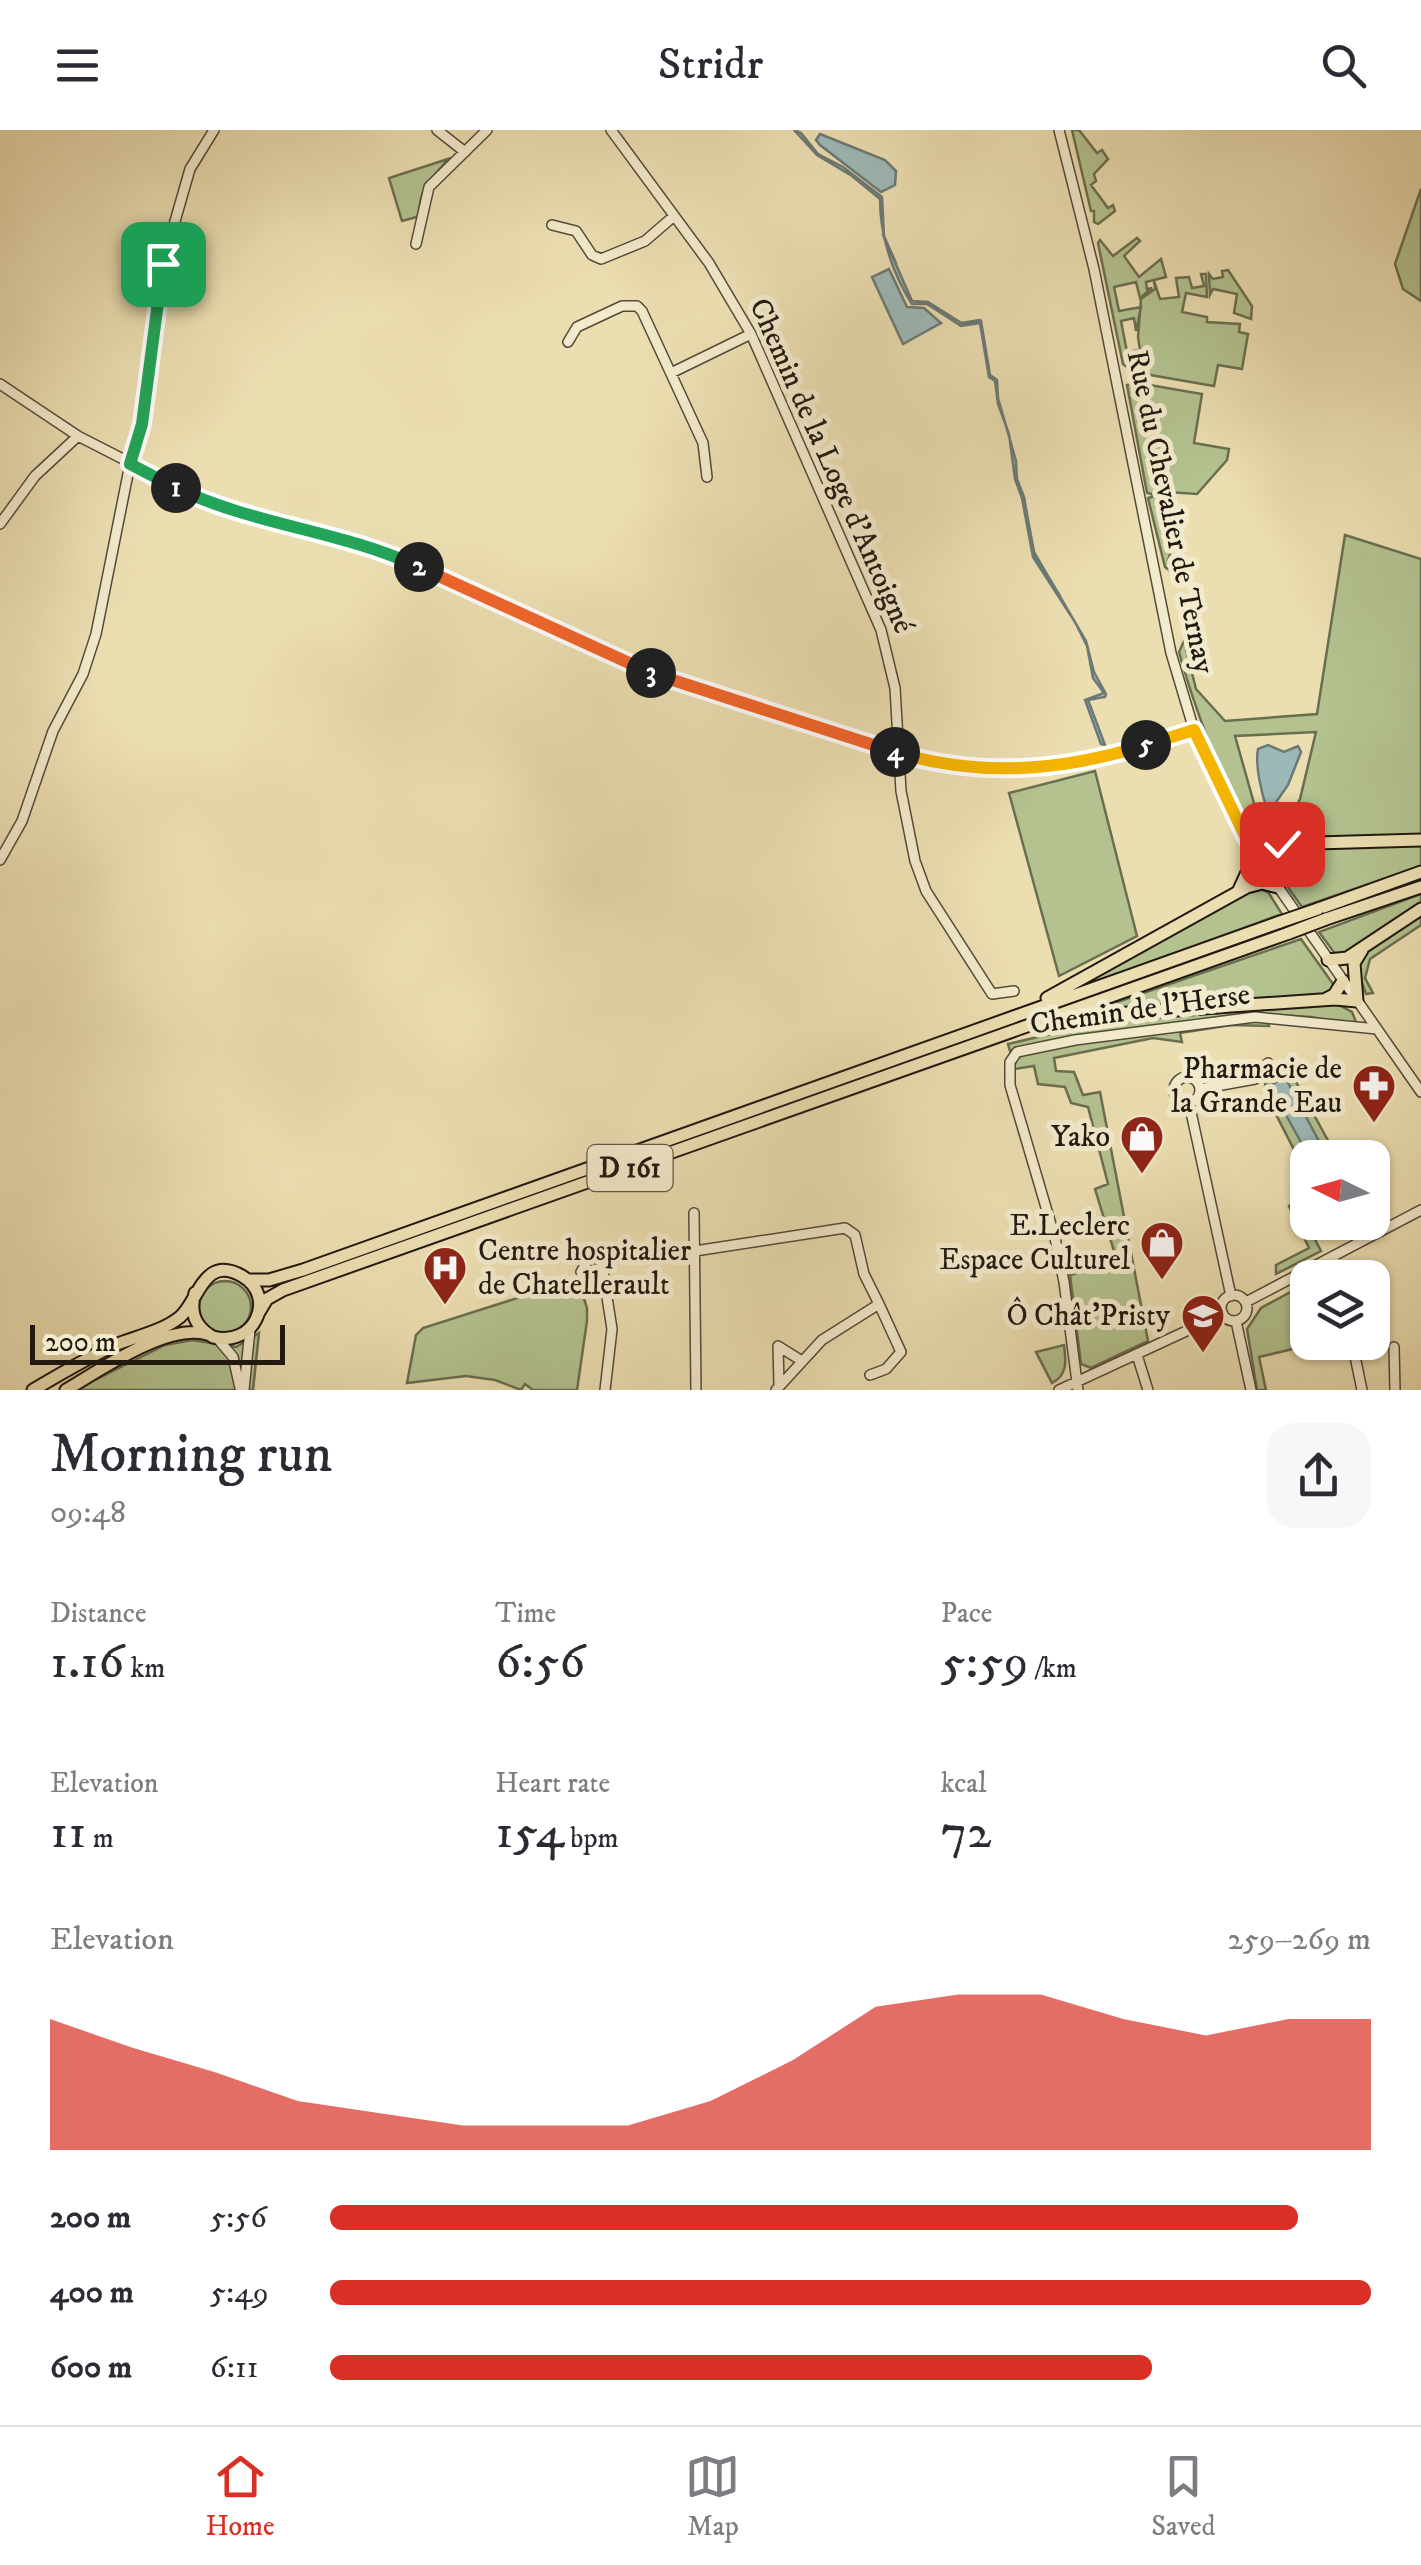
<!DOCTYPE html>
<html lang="en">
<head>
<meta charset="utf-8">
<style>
	body { margin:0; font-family:"IM FELL DW Pica",serif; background:#f7f7f7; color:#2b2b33; height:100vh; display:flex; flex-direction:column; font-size:38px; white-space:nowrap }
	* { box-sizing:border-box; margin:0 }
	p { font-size:32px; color:#7c7c81 }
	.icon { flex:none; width:55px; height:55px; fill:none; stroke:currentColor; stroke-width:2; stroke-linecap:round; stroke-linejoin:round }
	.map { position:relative; height:1260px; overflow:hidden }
	.drawer { display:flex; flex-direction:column; background:#fff; flex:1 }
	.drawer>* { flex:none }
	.needle { width:65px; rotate:275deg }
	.tools { position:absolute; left:1290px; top:1010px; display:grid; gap:20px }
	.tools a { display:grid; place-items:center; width:100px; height:100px; border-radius:20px; background:#fff; box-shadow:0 2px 8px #0004; font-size:50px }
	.scale { position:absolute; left:30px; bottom:25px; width:255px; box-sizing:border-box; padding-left:10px; border:5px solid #221911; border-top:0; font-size:28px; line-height:35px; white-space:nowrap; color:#221911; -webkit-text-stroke:8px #f2eacc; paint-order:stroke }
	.pin { position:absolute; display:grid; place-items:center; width:85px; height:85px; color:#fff; margin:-42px; border-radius:20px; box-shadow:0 5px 15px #0006 }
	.km { position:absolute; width:50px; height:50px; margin:-25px; border-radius:50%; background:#222; color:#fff; font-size:28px; line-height:50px; text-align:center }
	.round { display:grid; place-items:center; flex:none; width:105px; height:105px; border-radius:30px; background:#f7f7f7 }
	.summary { display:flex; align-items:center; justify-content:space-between; height:170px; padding:0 50px }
	h1 { font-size:55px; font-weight:600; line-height:75px }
	.stats { display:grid; grid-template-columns:repeat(3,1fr); gap:15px; height:170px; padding:10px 50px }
	.stats div { display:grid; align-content:center }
	.stats b { font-size:50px; font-weight:600 }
	.stats small { font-size:28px; font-weight:400 }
	.stats p { font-size:28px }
	.chart { height:280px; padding:20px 50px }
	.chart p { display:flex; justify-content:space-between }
	.chart svg { width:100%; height:180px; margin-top:10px; fill:#d93025; opacity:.7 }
	ul { padding:0 50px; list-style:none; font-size:32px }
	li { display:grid; grid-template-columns:160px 120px 1fr; align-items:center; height:75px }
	li i { height:25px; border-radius:12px; background:#d93025 }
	header { display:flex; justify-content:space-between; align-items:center; height:130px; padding:0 50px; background:#fff; font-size:45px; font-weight:600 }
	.menu { display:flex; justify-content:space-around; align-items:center; height:140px; border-top:2px solid #e1e1e2; background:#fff; font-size:28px; color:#7c7c81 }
	.menu a { display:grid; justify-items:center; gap:5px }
	.menu .selected { color:#d93025 }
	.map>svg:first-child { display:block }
	.green { fill:#b3c28f; stroke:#6a6e50; stroke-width:2.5; fill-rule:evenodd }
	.water { fill:#9db9b7; stroke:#6c7975; stroke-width:2.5 }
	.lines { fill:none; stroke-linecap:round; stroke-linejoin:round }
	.stream { stroke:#6c7975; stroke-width:2.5 }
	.minor-casing { stroke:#544a39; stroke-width:12 }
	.major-casing { stroke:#221911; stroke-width:15 }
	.minor { stroke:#f2eacc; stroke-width:9 }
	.major { stroke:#ebdeb1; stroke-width:11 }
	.major-bridge-casing { stroke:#221911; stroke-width:15; stroke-linecap:butt }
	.major-bridge { stroke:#ebdeb1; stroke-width:11 }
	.split-1-casing { stroke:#fff; stroke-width:20 }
	.split-2-casing { stroke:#fff; stroke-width:20 }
	.split-3-casing { stroke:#fff; stroke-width:20 }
	.split-4-casing { stroke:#fff; stroke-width:20 }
	.split-5-casing { stroke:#fff; stroke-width:20 }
	.split-6-casing { stroke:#fff; stroke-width:20 }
	.split-1 { stroke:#22a559; stroke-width:12 }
	.split-2 { stroke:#22a559; stroke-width:12 }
	.split-3 { stroke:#f0652b; stroke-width:12 }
	.split-4 { stroke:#f0652b; stroke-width:12 }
	.split-5 { stroke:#f5b400; stroke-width:12 }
	.split-6 { stroke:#f5b400; stroke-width:12 }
	.labels { text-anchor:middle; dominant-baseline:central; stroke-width:10; stroke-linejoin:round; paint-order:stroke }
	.shield { fill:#f2eacc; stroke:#605849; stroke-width:2.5 }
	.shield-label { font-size:28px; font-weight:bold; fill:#221911 }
	.street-label { font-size:30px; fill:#221911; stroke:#f2eacc }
	.poi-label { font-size:30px; fill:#221911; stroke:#f2eacc; text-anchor:end }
</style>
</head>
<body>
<header><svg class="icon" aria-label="menu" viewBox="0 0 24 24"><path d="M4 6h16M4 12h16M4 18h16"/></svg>Stridr<svg class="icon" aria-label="search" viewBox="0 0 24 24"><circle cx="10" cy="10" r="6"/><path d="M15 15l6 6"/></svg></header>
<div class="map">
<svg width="1421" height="1260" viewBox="0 0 1421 1260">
	<rect width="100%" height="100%" fill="#ebdeb1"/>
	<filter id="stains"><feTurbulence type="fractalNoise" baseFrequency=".002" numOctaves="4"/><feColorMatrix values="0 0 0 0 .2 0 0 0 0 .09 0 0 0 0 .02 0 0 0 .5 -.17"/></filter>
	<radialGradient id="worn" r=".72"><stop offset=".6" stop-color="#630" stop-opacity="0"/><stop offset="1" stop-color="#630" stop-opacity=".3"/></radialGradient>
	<path class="green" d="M 1072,0 L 1079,0 L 1097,23 L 1102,20 L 1108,29 L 1094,44 L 1096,51 L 1091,55 L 1108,78 L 1113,75 L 1115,81 L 1098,94 L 1094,92 L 1094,81 L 1091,81 Z
		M 448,29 C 434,48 417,57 420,86 L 402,91 L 389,48 Z
		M 1421,59 L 1421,171 L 1403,159 L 1395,134 Z
		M 1137,108 L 1140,111 L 1124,126 L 1139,147 L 1161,129 L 1166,147 L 1146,152 L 1147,159 L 1152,158 L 1140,168 L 1136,152 L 1114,157 L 1119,181 L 1141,177 L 1136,201 L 1134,188 L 1121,191 L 1127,222 L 1140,220 L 1138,207 L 1141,169 L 1155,159 L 1154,151 L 1160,169 L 1179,167 L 1176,148 L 1189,147 L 1192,158 L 1204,156 L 1201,144 L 1206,144 L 1207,167 L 1186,163 L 1182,182 L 1207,187 L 1207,192 L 1240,194 L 1239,202 L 1248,204 L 1242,239 L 1218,235 L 1214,256 L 1133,242 L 1123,234 L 1098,113 L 1100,110 L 1113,126 Z
		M 1228,140 L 1252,176 L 1251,189 L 1234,183 L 1237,164 L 1213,159 L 1210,165 L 1209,144 L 1213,149 L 1223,147 L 1222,141 Z
		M 1138,253 L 1202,264 L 1194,313 L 1229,319 L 1227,330 L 1197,364 L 1167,362 L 1164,382 L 1181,386 L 1168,431 L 1180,434 L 1178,447 L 1165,437 L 1148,368 L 1152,367 L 1152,364 L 1147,363 L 1127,255 Z
		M 1345,405 L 1421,429 L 1421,706 L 1279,710 C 1272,709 1261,708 1256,704 C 1231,687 1188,555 1179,522 L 1184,511 L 1196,559 L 1225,591 L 1317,584 ZM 1316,602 L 1300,669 L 1282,701 L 1261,698 L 1235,606 Z
		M 1095,641 L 1137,806 L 1059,846 L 1009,663 Z
		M 1421,712 L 1421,736 L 1302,777 L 1267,728 L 1278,719 Z
		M 1260,759 L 1268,762 L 1282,784 L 1071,861 L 1247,761 Z
		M 1421,764 L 1421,775 L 1351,823 L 1336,825 L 1319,802 Z
		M 1421,784 L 1421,795 L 1370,829 L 1365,848 L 1373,863 L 1366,864 L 1357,839 L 1364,823 Z
		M 1301,809 L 1333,854 L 1334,859 L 1322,866 L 1065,890 Z
		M 1337,874 L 1352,882 L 1356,892 L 1354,895 L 1311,887 L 1258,884 L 1071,907 L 1010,921 L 1008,914 L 1103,892 Z
		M 1252,891 L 1267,891 L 1269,896 L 1231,895 L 1180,903 L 1182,912 L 1153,908 L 1054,928 L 1056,941 L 1074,942 L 1083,965 L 1100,962 L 1148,1211 L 1091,1238 L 1081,1234 L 1070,1145 L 1117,1131 L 1095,1059 L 1108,1054 L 1088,977 L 1071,973 L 1065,957 L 1038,954 L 1034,936 L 1014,939 L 1016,930 L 1024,923 L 1044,918 Z
		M 1289,939 L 1337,1027 L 1308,1028 L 1307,1045 L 1264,961 L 1266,951 Z
		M 1307,1066 L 1304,1072 L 1307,1077 L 1300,1081 L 1321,1121 L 1276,1144 L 1276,1135 L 1309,1118 L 1289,1076 Z
		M 571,1151 L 579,1153 L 587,1178 L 587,1191 L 577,1260 L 533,1260 L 525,1254 L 521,1260 L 495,1250 L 466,1246 L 407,1253 L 416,1205 L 423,1198 Z
		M199 1177a26 26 0 1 1 52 0a26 26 0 1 1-52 0Z
		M 1307,1153 L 1307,1207 L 1295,1210 L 1297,1218 L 1259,1227 L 1266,1260 L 1257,1260 L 1247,1199 L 1261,1178 Z
		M 259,1203 L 253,1260 L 75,1260 L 165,1215 L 192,1210 L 236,1217 Z
		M 1064,1215 C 1066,1230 1068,1245 1052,1253 L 1036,1222 Z"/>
	<path class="water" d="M 794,0 L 801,3 L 818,24 L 843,37 L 882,67 L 884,107 L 912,171 L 928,172 L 963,194 L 981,191 L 990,245 L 997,250 L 998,268 L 1016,331 L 1017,349 L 1024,367 L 1031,417 L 1086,511 L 1094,542 L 1106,564 L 1105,567 L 1088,570 L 1105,615 L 1101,614 L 1085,570 L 1104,563 L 1093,548 L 1087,516 L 1075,492 L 1033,427 L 1022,368 L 1015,349 L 1009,304 L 998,274 L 995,251 L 989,247 L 980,193 L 961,196 L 927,174 L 912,174 C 892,143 880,105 880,69 L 852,46 L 817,25 Z
		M 820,4 L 885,30 L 896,41 L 895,55 L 881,62 L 820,15 L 816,10 Z
		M 889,139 L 907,177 L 924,178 L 941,193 L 903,214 L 872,147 Z
		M 1268,615 L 1284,622 L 1298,616 L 1301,622 L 1288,655 L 1270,681 L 1267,679 C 1261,662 1255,634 1258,619 Z
		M 1282,948 L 1286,949 L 1322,1017 L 1311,1025 L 1307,1023 L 1270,956 Z"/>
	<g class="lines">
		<path class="stream" d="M 883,104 L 896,133
			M 936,178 L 961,193 L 980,190 L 981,193
			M 1024,368 L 1035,427 L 1060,466"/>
		<defs>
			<path id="minor" d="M 437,0 L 465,22
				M 611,0 L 709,133 L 751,204 L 881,500 L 895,558 L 901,661 L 915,731 L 926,761 L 992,864 L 1014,861
				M 1059,0 L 1094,139 L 1171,523 L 1194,600 L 1228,675 L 1260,731 L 1421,962
				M 552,95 L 576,101 L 592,125 L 601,129 L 645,111 L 674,86
				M 416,114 L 429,57 L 487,0
				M 568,212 L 577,197 L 622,176 L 637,176 L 642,181 L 703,313 L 707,347
				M 671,243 L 751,204
				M 0,254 L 78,306 L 205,371 L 269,393 L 375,419 L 673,552 L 919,629 L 999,639 L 1055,638 L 1117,624 L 1194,600
				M 0,394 L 35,346 L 78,306
				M 0,730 L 22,691 L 53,601 L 83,544 L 96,504 L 130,334 L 142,294 L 163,133 L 190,39 L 214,0
				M1174 960a13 13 0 1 1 26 0a13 13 0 1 1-26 0Z
				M 1200,959 L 1255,949 L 1268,933
				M 1189,973 L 1231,1166
				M 694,1083 L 696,1260
				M 695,1121 L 845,1098 L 855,1105 L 864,1144 L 879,1174 L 822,1210 L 776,1260
				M 1334,1127 L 1339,1148
				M 581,1142 L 589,1128 L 601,1129 L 612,1199 L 605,1260
				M1221 1178a13 13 0 1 1 26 0a13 13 0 1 1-26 0Z
				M 1246,1172 L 1421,1080
				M 1236,1191 L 1251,1260
				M 217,1208 L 233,1227 L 240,1258
				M 1352,1212 L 1362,1260
				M 1394,1217 L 1395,1260
				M 1137,1225 L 1148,1260
				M 870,1245 L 886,1239 L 901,1222 L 879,1174
				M 779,1255 L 778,1216 L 802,1231
				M 244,1260 L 250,1199
				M 1059,1260 L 1223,1184
				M 1078,1260 L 1064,1152 L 1055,1108 L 1010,955 L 1010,932 L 1017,922 L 1075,910 L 1255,887 L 1377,899"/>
			<path id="major" d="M 1246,708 L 1281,714 L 1421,710
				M 1260,731 L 1281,714
				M 1238,762 L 1249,738 L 1250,714
				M 1318,779 L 1421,742
				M 1326,789 L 1421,757
				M 1328,830 L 1347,828 L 1421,779
				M 1047,868 L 1247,757 L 1262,753 L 1278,757
				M 1326,869 L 1334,865 L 1343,851
				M 1050,896 L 1114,884 L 1335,869 L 1357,871 L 1354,833 L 1362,820
				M 248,1150 L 269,1150 L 303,1140 L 1280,792
				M 258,1184 L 267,1169 L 283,1160 L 1289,803
				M 33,1260 C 60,1244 87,1228 115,1215 C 135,1207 163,1201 180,1187 C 199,1171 203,1124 242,1146 C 278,1167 254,1218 213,1207 C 195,1197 189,1182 195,1163
				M 66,1260 C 100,1240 167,1193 207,1204"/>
		</defs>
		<use href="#minor" class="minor-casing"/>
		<use href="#major" class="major-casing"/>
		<use href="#minor" class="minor"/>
		<use href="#major" class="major"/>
		<defs>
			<path id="major-bridge" d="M 1280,792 L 1318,779
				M 1289,803 L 1326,789"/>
		</defs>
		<use href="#major-bridge" class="major-bridge-casing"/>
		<use href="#major-bridge" class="major-bridge"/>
	</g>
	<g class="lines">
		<defs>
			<path id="split-1" d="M 163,134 L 142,294 L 130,334 L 176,358"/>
			<path id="split-2" d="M 176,358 C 257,396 339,400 419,437"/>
			<path id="split-3" d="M 419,437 L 651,543"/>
			<path id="split-4" d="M 651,543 L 895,622"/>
			<path id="split-5" d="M 895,622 C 980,648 1062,641 1146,615"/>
			<path id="split-6" d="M 1146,615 L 1194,600 L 1246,708 L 1282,714"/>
		</defs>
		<use href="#split-1" class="split-1-casing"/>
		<use href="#split-2" class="split-2-casing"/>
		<use href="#split-3" class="split-3-casing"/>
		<use href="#split-4" class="split-4-casing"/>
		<use href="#split-5" class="split-5-casing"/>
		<use href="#split-6" class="split-6-casing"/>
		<use href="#split-1" class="split-1"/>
		<use href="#split-2" class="split-2"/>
		<use href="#split-3" class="split-3"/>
		<use href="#split-4" class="split-4"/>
		<use href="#split-5" class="split-5"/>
		<use href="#split-6" class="split-6"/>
	</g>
	<defs>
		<symbol id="pharmacy-pin" viewBox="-11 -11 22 30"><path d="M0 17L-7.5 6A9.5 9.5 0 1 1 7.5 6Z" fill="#8f2418" stroke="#f2eacc"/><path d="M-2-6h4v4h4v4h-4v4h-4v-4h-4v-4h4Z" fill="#fff"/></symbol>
		<symbol id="shop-pin" viewBox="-11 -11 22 30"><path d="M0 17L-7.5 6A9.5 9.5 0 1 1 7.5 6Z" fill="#8f2418" stroke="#f2eacc"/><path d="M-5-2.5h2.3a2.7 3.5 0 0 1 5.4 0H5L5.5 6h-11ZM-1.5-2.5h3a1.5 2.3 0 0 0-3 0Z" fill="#fff"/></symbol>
		<symbol id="hospital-pin" viewBox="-11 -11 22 30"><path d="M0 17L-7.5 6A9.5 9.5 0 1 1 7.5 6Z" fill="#8f2418" stroke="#f2eacc"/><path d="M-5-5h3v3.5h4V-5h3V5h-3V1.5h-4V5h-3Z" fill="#fff"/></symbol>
		<symbol id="school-pin" viewBox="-11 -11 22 30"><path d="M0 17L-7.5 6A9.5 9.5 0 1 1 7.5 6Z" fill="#8f2418" stroke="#f2eacc"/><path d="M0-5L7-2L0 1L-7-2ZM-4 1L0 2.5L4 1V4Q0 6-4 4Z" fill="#fff"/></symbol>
	</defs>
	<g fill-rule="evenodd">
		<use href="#pharmacy-pin" x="1349" y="931" width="50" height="68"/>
		<use href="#shop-pin" x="1117" y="982" width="50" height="68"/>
		<use href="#shop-pin" x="1137" y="1088" width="50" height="68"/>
		<use href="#hospital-pin" x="420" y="1113" width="50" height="68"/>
		<use href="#school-pin" x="1178" y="1161" width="50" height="68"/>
	</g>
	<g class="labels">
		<rect class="shield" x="587.5" y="1015" width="85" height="46" rx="8"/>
		<g class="shield-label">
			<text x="630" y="1038">D 161</text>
		</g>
		<g class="street-label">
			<text transform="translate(831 336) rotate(66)">Chemin de la Loge d'Antoigné</text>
			<text transform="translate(1170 382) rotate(78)">Rue du Chevalier de Ternay</text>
			<text transform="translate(1140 880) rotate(-8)">Chemin de l'Herse</text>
		</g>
		<g class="poi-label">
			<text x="1342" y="939">Pharmacie de<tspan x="1342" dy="34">la Grande Eau</tspan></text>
			<text x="1110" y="1007">Yako</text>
			<text x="1130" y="1096">E.Leclerc<tspan x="1130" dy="34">Espace Culturel</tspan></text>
			<text x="478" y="1121" text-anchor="start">Centre hospitalier<tspan x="478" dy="34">de Chatellerault</tspan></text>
			<text x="1170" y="1186">Ô Chât'Pristy</text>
		</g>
	</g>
	<rect width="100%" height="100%" filter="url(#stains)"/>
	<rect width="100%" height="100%" fill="url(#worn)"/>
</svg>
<div class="tools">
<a><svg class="needle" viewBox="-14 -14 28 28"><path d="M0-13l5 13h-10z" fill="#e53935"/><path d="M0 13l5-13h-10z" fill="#7c7c81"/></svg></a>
<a><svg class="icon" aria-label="layers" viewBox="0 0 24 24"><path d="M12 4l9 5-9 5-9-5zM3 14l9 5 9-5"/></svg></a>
</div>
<div class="scale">200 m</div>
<div class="pin" style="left:163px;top:134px;background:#1e9e55"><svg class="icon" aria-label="arrive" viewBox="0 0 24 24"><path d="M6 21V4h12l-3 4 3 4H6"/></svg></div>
<div class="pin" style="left:1282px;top:714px;background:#d93025"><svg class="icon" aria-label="check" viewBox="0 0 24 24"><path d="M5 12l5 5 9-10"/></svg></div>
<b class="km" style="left:176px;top:358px">1</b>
<b class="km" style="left:419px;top:437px">2</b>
<b class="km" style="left:651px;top:543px">3</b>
<b class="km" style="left:895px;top:622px">4</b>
<b class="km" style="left:1146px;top:615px">5</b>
</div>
<section class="drawer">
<div class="summary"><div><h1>Morning run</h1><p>09:48</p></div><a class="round"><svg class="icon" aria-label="share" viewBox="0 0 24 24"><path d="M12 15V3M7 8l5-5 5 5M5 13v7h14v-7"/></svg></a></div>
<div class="stats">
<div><p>Distance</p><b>1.16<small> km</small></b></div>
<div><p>Time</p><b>6:56</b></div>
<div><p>Pace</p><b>5:59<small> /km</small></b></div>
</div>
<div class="stats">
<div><p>Elevation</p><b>11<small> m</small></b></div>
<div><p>Heart rate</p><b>154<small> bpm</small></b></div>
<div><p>kcal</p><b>72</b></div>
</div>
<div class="chart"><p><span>Elevation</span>259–269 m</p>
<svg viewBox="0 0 160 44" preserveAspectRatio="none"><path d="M0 44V12L10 19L20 25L30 32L40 35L50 38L60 38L70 38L80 32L90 22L100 9L110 6L120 6L130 12L140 16L150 12L160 12V44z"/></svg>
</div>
<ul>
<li><b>200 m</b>5:56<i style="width:93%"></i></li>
<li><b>400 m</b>5:49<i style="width:100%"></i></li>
<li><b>600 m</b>6:11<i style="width:79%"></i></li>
</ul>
</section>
<nav class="menu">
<a class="selected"><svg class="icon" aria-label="home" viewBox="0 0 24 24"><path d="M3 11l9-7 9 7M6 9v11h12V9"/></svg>Home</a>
<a><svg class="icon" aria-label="map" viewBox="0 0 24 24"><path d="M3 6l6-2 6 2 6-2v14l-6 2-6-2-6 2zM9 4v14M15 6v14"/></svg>Map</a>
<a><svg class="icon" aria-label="saved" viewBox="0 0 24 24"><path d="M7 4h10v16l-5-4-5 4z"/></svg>Saved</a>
</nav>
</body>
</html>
